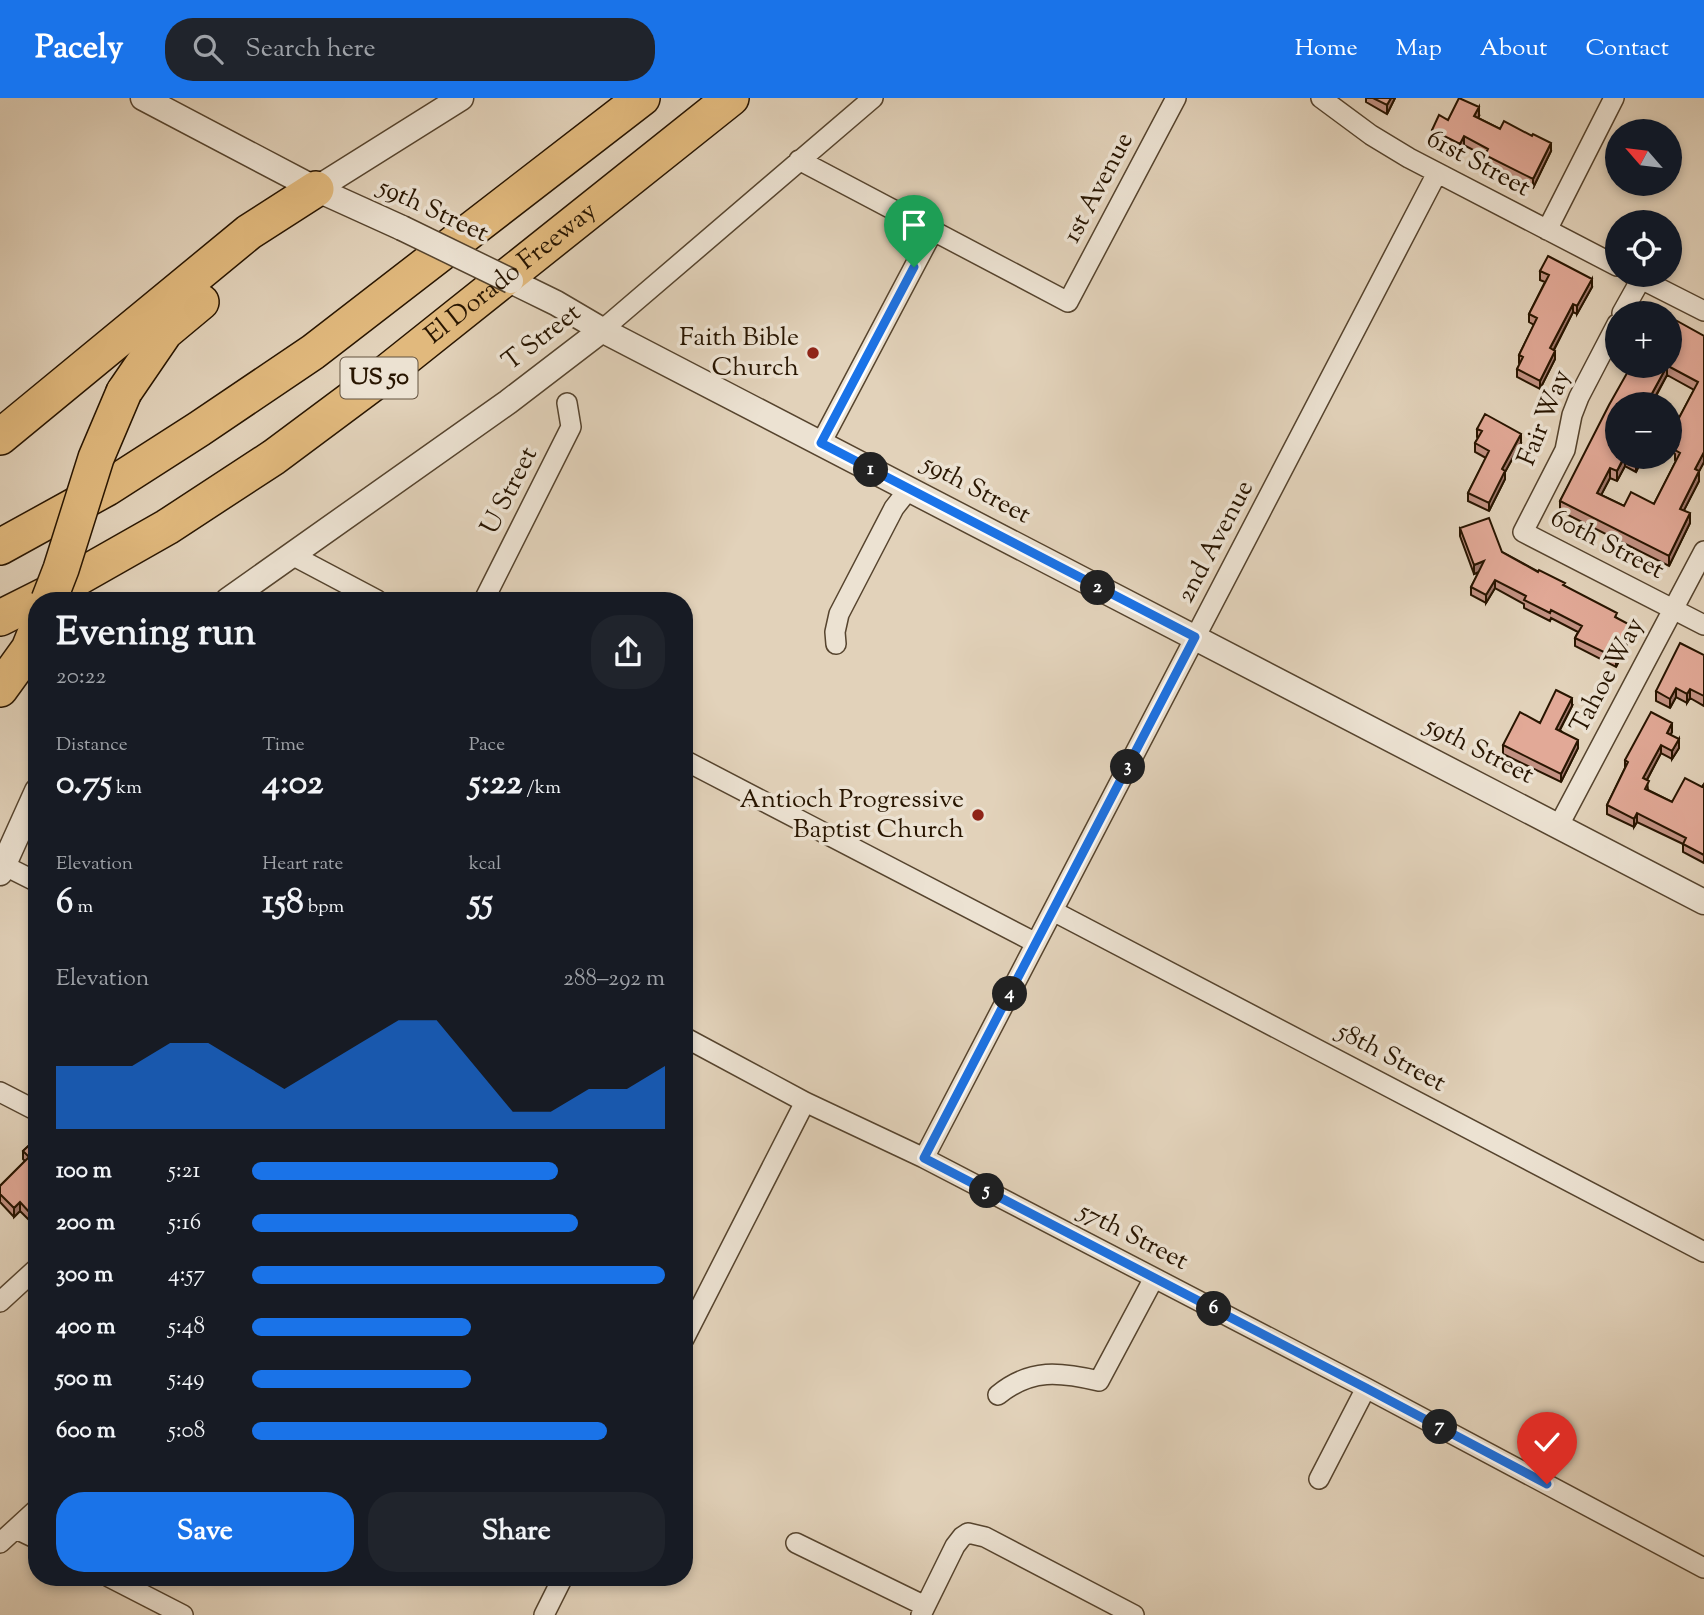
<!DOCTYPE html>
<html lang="en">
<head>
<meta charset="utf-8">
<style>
	body { margin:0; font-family:"Sorts Mill Goudy",serif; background:#20242c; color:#f1f3f6; height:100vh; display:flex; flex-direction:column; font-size:26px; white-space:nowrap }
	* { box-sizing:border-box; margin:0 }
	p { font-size:23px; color:#9ea1a6 }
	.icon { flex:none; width:38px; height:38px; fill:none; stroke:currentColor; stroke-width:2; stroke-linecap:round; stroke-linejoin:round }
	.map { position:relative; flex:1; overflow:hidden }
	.drawer { position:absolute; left:28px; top:494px; width:665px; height:994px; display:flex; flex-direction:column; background:#171b24; border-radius:28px; box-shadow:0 4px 10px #0003 }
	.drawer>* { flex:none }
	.needle { width:46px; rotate:298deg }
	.controls { position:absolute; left:1605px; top:21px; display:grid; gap:14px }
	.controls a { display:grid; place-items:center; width:77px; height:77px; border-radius:50%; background:#171b24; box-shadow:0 4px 10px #0003; font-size:35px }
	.pin { position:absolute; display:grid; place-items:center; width:60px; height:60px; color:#fff; margin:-72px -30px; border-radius:50% 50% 50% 0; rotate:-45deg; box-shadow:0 0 7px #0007 }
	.pin .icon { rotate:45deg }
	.km { position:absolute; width:35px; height:35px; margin:-18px; border-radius:50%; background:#222; color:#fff; font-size:19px; line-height:35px; text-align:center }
	.round { display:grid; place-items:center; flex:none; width:74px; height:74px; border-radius:28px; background:#20242c }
	.summary { display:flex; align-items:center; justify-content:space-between; height:119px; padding:0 28px }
	h1 { font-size:38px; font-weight:800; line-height:52px }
	.figures { display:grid; grid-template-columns:repeat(3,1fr); gap:10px; height:119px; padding:7px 28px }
	.figures div { display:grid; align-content:center }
	.figures b { font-size:35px; font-weight:800 }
	.figures small { font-size:19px; font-weight:400 }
	.figures p { font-size:19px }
	.chart { height:196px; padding:14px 28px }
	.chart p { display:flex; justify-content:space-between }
	.chart svg { width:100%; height:126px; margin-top:7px; fill:#1a73e8; opacity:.7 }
	.action { display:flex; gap:14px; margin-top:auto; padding:14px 28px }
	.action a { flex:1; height:80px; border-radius:28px; background:#1a73e8; color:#fff; font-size:28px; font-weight:800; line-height:80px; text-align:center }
	.action a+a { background:#20242c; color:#f1f3f6 }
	ul { padding:0 28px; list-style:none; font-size:23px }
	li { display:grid; grid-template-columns:112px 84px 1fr; align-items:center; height:52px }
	li i { height:18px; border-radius:9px; background:#1a73e8 }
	header { display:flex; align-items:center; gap:42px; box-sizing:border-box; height:98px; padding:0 35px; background:#1a73e8; color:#fff }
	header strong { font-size:33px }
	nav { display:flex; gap:38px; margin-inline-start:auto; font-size:24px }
	.search { width:490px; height:63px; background:#20242c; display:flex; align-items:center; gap:18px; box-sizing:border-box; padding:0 24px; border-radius:28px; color:#9ea1a6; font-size:26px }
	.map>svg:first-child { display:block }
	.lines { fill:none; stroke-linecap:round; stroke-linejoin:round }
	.minor-casing { stroke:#56442e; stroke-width:22 }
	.tertiary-casing { stroke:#56442e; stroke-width:27 }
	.motorway-casing { stroke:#281500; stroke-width:38 }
	.minor { stroke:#ece2d2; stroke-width:19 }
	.tertiary { stroke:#ece2d2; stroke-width:24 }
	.motorway { stroke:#e1b97d; stroke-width:35 }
	.tertiary-bridge-casing { stroke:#56442e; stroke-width:27; stroke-linecap:butt }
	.motorway-bridge-casing { stroke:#281500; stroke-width:38; stroke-linecap:butt }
	.tertiary-bridge { stroke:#ece2d2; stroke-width:24 }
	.motorway-bridge { stroke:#e1b97d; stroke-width:35 }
	.wall { fill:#c29182; stroke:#281500; stroke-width:2; fill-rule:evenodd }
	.shaded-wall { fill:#9e766a; stroke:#281500; stroke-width:2 }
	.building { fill:#e2a997; stroke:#281500; stroke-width:2 }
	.route-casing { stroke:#fff; stroke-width:14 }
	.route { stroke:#1a73e8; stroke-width:9 }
	.poi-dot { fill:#8f2418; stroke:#ece2d2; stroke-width:2.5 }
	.labels { text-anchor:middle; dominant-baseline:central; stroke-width:7; stroke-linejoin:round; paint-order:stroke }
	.shield { fill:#ece2d2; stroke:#63523f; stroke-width:2 }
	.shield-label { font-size:24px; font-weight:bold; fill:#281500 }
	.street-label { font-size:26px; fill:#281500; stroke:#ece2d2 }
	.poi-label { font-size:26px; fill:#281500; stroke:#ece2d2; text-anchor:end }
</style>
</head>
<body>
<header>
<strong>Pacely</strong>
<div class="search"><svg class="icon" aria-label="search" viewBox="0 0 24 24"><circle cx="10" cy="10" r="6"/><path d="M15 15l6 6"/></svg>Search here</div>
<nav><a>Home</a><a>Map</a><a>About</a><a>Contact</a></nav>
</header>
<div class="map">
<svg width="1704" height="1517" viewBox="0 0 1704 1517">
	<rect width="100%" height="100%" fill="#e2d2ba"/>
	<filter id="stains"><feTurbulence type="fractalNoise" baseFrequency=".00286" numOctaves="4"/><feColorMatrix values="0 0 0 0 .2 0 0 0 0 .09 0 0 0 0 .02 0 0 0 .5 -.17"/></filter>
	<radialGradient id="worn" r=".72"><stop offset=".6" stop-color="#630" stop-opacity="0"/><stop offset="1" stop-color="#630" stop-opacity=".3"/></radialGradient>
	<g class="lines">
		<defs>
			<path id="minor" d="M 1321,0 L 1371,37 L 1409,60 L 1617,168
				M 799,62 L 1068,204 L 1176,0
				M 1547,132 L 1614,0
				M 1633,177 L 1704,213
				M 1622,215 L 1641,181
				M 1617,226 L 1579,299 L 1572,317 L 1565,352 L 1523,434 L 1704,527
				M 602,232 L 873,0
				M 821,345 L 933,133
				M 292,457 L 377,502
				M 484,502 L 571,329 L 567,305
				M 836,546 L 835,534 L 839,516 L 894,410 L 909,391
				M 684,662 L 1036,845
				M 1559,727 L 1704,453
				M 3,767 L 37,784
				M 1053,813 L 1704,1154
				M 684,939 L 805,1004 L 924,1060 L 1366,1290 L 1704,1470
				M 0,994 L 37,1013
				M 924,1060 L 1437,75
				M 0,1204 L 37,1170
				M 684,1241 L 805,1004
				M 998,1297 C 1031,1270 1060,1274 1099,1283 L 1154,1180
				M 1319,1381 L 1366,1290
				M 16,1431 L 37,1441
				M 0,1445 L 37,1411
				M 796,1445 L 925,1508
				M 109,1479 L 183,1517
				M 544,1517 L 563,1479
				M 921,1517 L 955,1448 L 962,1439 L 968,1435 L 985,1439 L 1134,1517"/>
			<path id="tertiary" d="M 143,0 L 316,91 L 402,130
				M 316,91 L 461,0
				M 511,183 L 556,205 L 602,232 L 1704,804
				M 228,502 L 508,304 L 602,232
				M 0,775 L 37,693"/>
			<g id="motorway">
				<path d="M 124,294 L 165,234 L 201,204"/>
				<path d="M 0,339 L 249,134 L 316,91"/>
				<path d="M 0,449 L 107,390 L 199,331 L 313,254 L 642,0"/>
				<path id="s1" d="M 0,520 L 56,492 L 167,429 L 274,359 L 376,283 L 731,0"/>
				<path d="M 0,591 L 29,551 L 37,531"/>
			</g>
		</defs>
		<use href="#minor" class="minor-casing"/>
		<use href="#tertiary" class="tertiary-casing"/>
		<use href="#motorway" class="motorway-casing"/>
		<use href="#minor" class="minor"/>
		<use href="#tertiary" class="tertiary"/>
		<use href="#motorway" class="motorway"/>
		<defs>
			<path id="tertiary-bridge" d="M 402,130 L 511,183"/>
			<path id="motorway-bridge" d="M 49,502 L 61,471 L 96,360 L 124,294"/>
		</defs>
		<use href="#tertiary-bridge" class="tertiary-bridge-casing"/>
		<use href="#motorway-bridge" class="motorway-bridge-casing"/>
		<use href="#tertiary-bridge" class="tertiary-bridge"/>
		<use href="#motorway-bridge" class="motorway-bridge"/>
	</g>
	<path class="wall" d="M 1366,0 L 1395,0 L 1387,16 L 1366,4 Z
		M 1479,18 L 1478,20 L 1500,31 L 1551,53 L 1533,90 L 1485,66 L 1485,58 L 1464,47 L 1460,54 L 1432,40 L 1432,32 L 1448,22 Z
		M 1540,173 L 1592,189 L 1577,216 L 1573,214 L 1554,252 L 1555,261 L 1540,291 L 1517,279 L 1517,271 L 1520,266 L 1519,265 L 1519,257 L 1534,227 L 1529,224 L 1529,216 L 1545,184 L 1540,182 Z
		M 1704,238 L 1704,364 L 1699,373 L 1699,383 L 1684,412 L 1690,425 L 1669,468 L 1560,413 L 1560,403 L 1633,269 ZM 1667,277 L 1694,292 L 1670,337 L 1670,353 L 1675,356 L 1675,362 L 1676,363 L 1654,406 L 1624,408 L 1601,397 L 1610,380 L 1617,383 L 1625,368 L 1636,374 L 1642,361 L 1642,359 L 1617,359 L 1654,306 L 1653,304 Z
		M 1477,331 L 1521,345 L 1505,374 L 1505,381 L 1489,413 L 1468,403 L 1468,395 L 1486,360 L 1475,354 L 1475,345 L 1478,340 L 1477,339 Z
		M 1460,430 L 1502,454 L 1565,488 L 1617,520 L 1632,536 L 1616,569 L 1575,548 L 1575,540 L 1578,534 L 1551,520 L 1550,523 L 1524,510 L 1524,506 L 1495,490 L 1486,505 L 1471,497 L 1471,489 L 1479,474 L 1474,476 L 1460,438 Z
		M 1704,557 L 1704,608 L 1690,600 L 1687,605 L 1676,599 L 1670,610 L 1656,603 L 1656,593 Z
		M 1572,608 L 1560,632 L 1578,650 L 1561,684 L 1503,656 L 1503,647 L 1540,625 Z
		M 1672,634 L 1670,637 L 1679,650 L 1672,661 L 1661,655 L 1647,682 L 1648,692 L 1672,704 L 1702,689 L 1704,686 L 1704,765 L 1683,754 L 1683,746 L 1637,724 L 1634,729 L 1607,716 L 1607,707 L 1625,670 L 1625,662 Z
		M 35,1042 L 31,1124 L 20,1113 L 14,1119 L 0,1104 L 0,1088 L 25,1063 L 23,1061 L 23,1053 Z"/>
	<path class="shaded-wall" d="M 1391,0 L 1395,0 L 1387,16 L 1387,7 Z
		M 1479,9 L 1479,18 L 1474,26 L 1474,18 Z
		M 1464,38 L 1464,47 L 1460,54 L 1460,46 Z
		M 1551,45 L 1551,53 L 1533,90 L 1533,81 Z
		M 1592,181 L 1592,189 L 1577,216 L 1577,208 Z
		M 1573,206 L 1573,214 L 1550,259 L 1550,250 Z
		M 1555,253 L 1555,261 L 1540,291 L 1540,283 Z
		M 1667,268 L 1667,277 L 1651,306 L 1649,301 Z
		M 1521,336 L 1521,345 L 1505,374 L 1505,381 L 1489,413 L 1489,405 L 1502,371 Z
		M 1704,354 L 1704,364 L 1695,381 L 1695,371 Z
		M 1625,359 L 1625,368 L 1617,383 L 1617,373 Z
		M 1638,359 L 1642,359 L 1642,361 L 1636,374 L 1636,364 Z
		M 1610,370 L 1610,380 L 1597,405 L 1597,395 Z
		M 1699,373 L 1699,383 L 1680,420 L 1680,411 Z
		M 1690,415 L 1690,425 L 1669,468 L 1669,458 Z
		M 1484,463 L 1484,472 L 1474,476 L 1474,467 Z
		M 1495,482 L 1495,490 L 1486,505 L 1486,497 Z
		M 1632,528 L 1632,536 L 1616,569 L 1616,560 Z
		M 1676,590 L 1676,599 L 1670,610 L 1670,601 Z
		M 1690,591 L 1690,600 L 1687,605 L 1687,596 Z
		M 1572,600 L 1572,608 L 1556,639 L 1556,631 Z
		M 1672,625 L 1672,634 L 1667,644 L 1667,635 Z
		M 1679,641 L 1679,650 L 1672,661 L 1672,653 Z
		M 1578,642 L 1578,650 L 1561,684 L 1561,676 Z
		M 1661,647 L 1661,655 L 1643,689 L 1643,680 Z
		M 1637,715 L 1637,724 L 1634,729 L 1634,721 Z
		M 20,1104 L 20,1113 L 14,1119 L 14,1110 Z
		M 37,1110 L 37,1118 L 31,1124 L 31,1116 Z"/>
	<path class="building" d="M 1373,0 L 1391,0 L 1387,7 Z
		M 1459,0 L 1479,9 L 1474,18 L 1500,31 L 1504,23 L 1532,38 L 1533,36 L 1551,45 L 1533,81 L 1485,57 L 1488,51 L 1464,38 L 1460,46 L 1432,32 L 1439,17 L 1448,22 Z
		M 1548,158 L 1592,181 L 1577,208 L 1573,206 L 1550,250 L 1555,253 L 1540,283 L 1517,271 L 1523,259 L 1519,257 L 1537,220 L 1529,216 L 1549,177 L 1540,173 Z
		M 1670,219 L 1704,238 L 1704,354 L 1695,371 L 1699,373 L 1680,411 L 1690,415 L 1669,458 L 1560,403 L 1609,307 L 1631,268 L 1633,269 L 1634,268 L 1667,268 L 1649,301 L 1654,304 L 1653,306 L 1617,306 L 1617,359 L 1624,359 L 1617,373 L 1610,370 L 1597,395 L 1624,408 L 1631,394 L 1654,406 L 1680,355 L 1675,352 L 1678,347 L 1670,343 L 1670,337 L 1698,284 L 1668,268 L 1670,268 Z
		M 1485,316 L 1521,336 L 1502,371 L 1505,373 L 1489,405 L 1468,395 L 1489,353 L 1475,345 L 1482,333 L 1477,331 Z
		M 1626,359 L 1638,359 L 1636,364 Z
		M 1489,420 L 1502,454 L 1538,474 L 1539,472 L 1565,485 L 1563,487 L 1617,515 L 1615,519 L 1632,528 L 1616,560 L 1575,540 L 1582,528 L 1551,512 L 1550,515 L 1524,502 L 1526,498 L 1495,482 L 1486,497 L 1471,489 L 1484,463 L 1474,467 L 1460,430 Z
		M 1680,545 L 1704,557 L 1704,598 L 1690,591 L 1687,596 L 1676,590 L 1670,601 L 1656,593 Z
		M 1556,592 L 1572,600 L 1556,631 L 1578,642 L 1561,676 L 1503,647 L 1520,614 L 1540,625 Z
		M 1651,614 L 1672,625 L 1667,635 L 1679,641 L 1672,653 L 1661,647 L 1643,680 L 1649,683 L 1645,691 L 1672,704 L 1685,680 L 1702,689 L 1704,686 L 1704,757 L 1683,746 L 1686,740 L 1637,715 L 1634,721 L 1607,707 L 1628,664 L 1625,662 Z
		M 35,1042 L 37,1043 L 37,1110 L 31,1116 L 20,1104 L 14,1110 L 0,1096 L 0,1088 L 29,1059 L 23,1053 Z"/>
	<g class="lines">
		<defs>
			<path id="route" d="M 914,169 L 821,345 L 1195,539 L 924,1060 L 1366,1290 L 1547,1386"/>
		</defs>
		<use href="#route" class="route-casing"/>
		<use href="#route" class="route"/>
	</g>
	<g class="poi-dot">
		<circle cx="813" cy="255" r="7"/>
		<circle cx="978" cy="717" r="7"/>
	</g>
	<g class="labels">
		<rect class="shield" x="340.5" y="259.5" width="77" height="41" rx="5"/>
		<g class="shield-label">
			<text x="379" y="280">US 50</text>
		</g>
		<g class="street-label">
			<text transform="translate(1478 66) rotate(28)">61st Street</text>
			<text transform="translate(1099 90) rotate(-62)">1st Avenue</text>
			<text transform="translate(433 113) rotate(25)">59th Street</text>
			<text stroke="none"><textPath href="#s1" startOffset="618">El Dorado Freeway</textPath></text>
			<text transform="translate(542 240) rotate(-38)">T Street</text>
			<text transform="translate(1545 320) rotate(-68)">Fair Way</text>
			<text transform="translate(976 392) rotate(28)">59th Street</text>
			<text transform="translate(510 393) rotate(-63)">U Street</text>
			<text transform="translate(1216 444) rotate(-62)">2nd Avenue</text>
			<text transform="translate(1607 447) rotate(27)">60th Street</text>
			<text transform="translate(1608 578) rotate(-62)">Tahoe Way</text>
			<text transform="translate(1479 653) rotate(27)">59th Street</text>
			<text transform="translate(1391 960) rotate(28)">58th Street</text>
			<text transform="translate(1133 1139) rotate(27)">57th Street</text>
		</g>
		<g class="poi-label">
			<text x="799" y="240">Faith Bible<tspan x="799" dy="30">Church</tspan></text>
			<text x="964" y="702">Antioch Progressive<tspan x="964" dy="30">Baptist Church</tspan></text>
		</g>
	</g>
	<rect width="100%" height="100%" filter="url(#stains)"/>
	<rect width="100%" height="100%" fill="url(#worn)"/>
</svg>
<div class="controls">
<a><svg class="needle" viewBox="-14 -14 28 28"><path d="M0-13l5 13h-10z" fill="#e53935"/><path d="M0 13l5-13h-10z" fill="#9ea1a6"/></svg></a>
<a><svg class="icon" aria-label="locate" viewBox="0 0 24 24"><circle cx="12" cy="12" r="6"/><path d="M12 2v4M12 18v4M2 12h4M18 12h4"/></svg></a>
<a>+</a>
<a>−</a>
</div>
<div class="pin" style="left:914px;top:169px;background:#1e9e55"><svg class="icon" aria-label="arrive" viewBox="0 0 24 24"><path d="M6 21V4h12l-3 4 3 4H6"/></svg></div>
<div class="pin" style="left:1547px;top:1386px;background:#d93025"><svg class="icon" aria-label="check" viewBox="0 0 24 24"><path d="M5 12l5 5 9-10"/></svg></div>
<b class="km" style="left:871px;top:372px">1</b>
<b class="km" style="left:1098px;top:490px">2</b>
<b class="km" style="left:1128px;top:669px">3</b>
<b class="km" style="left:1010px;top:896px">4</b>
<b class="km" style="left:987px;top:1093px">5</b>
<b class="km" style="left:1214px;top:1211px">6</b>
<b class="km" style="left:1440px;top:1329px">7</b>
<section class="drawer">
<div class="summary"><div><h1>Evening run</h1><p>20:22</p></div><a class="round"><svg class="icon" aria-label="share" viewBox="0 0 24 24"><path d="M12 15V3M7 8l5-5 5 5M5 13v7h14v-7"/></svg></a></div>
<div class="figures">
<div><p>Distance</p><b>0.75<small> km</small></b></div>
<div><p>Time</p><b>4:02</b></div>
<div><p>Pace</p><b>5:22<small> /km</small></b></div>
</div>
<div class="figures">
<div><p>Elevation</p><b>6<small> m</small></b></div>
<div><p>Heart rate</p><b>158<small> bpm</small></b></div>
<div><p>kcal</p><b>55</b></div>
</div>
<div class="chart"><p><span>Elevation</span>288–292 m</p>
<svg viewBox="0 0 160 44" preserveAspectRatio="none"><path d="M0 44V22L10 22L20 22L30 14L40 14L50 22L60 30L70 22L80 14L90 6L100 6L110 22L120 38L130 38L140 30L150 30L160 22V44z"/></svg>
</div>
<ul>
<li><b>100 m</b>5:21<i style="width:74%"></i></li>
<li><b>200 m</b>5:16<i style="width:79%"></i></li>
<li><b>300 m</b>4:57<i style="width:100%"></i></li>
<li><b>400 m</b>5:48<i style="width:53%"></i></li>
<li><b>500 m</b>5:49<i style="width:53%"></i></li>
<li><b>600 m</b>5:08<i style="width:86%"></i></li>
</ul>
<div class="action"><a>Save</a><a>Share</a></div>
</section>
</div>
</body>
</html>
